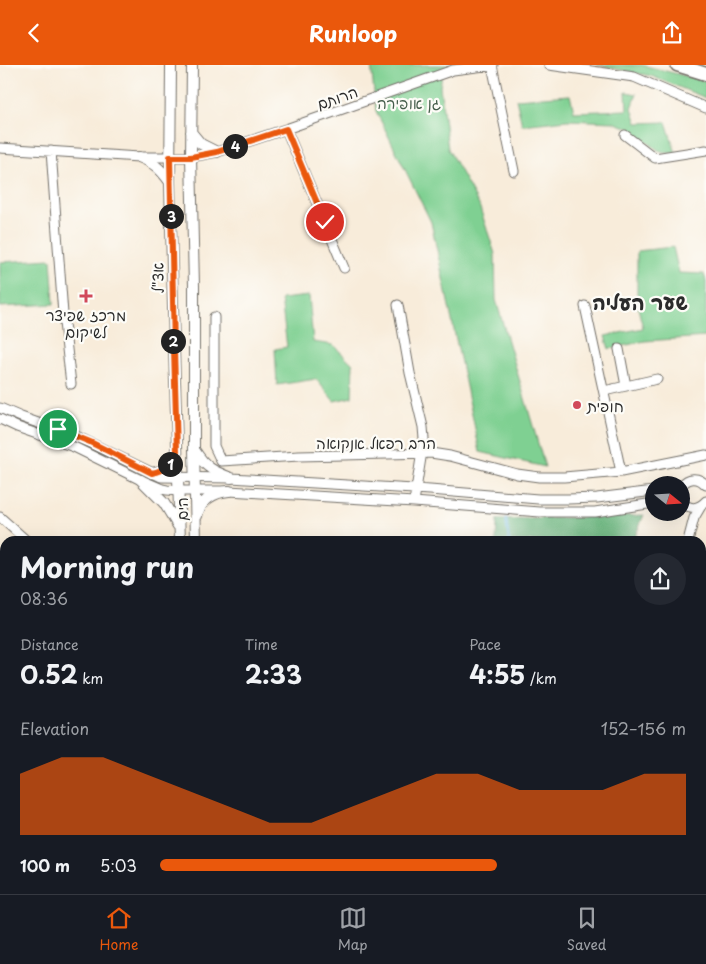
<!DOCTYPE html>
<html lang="en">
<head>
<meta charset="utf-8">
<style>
	body { margin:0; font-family:"Playpen Sans","Playpen Sans Hebrew",sans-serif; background:#242831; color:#f1f3f6; height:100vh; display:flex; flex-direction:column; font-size:19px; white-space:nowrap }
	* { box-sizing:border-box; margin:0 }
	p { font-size:16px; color:#9ea1a6 }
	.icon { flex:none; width:28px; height:28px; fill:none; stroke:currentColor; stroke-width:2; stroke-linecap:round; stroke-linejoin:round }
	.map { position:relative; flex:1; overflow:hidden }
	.side { position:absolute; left:0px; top:471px; width:706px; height:359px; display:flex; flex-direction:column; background:#171b24; border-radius:15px 15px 0 0; box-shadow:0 5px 20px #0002 }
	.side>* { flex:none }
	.needle { width:32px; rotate:108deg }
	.buttons { position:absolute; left:645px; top:411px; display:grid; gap:10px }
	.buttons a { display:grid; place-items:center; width:45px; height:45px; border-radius:50%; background:#171b24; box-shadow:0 5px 20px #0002; font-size:25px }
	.pin { position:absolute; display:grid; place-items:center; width:42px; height:42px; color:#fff; margin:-21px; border:2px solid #fff; border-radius:50%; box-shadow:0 1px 5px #0007 }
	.km { position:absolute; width:25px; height:25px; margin:-12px; border-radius:50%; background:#222; color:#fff; font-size:14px; line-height:25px; text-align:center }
	.round { display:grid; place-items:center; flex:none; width:52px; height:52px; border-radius:26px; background:#242831 }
	.head { display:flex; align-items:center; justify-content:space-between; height:85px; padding:0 20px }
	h1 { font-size:28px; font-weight:700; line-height:38px }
	.metrics { display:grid; grid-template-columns:repeat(3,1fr); gap:8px; height:85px; padding:5px 20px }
	.metrics div { display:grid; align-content:center }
	.metrics b { font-size:25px; font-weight:700 }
	.metrics small { font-size:14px; font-weight:400 }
	.metrics p { font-size:14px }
	.chart { height:140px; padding:10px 20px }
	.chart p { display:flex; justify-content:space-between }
	.chart svg { width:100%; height:90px; margin-top:5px; fill:#ea580c; opacity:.7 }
	ul { padding:0 20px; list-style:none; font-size:16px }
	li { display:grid; grid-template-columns:80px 60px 1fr; align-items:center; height:38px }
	li i { height:12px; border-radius:6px; background:#ea580c }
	header { display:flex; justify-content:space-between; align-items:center; height:65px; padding:0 20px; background:#ea580c; color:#fff; font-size:22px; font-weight:700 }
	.tab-bar { display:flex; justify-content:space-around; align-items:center; height:70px; border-top:1px solid #363941; background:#171b24; font-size:14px; color:#9ea1a6 }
	.tab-bar a { display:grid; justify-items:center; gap:2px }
	.tab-bar .current { color:#ea580c }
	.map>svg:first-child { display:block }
	.green { fill:#7fd092; stroke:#557e5e }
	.forest { fill:#67b27c; stroke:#496e54 }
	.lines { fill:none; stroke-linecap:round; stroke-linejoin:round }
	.stream { stroke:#61afdb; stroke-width:2.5 }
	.minor-casing { stroke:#736f68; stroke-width:11 }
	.major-casing { stroke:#736f68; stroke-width:12 }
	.highway-casing { stroke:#736f68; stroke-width:15 }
	.minor { stroke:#fff; stroke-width:9 }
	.major { stroke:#fff; stroke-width:10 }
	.highway { stroke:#fff; stroke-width:12 }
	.route-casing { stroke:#fff; stroke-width:10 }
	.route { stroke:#ea580c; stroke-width:6 }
	.poi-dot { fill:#d1495b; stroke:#fdfcf7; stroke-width:2 }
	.labels { text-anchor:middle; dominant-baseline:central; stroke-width:4.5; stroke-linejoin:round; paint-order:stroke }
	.street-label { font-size:15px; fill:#2b2b2b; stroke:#fdfcf7 }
	.park-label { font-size:15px; fill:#445d4a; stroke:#fdfcf7 }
	.poi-label { font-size:15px; fill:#2b2b2b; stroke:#fdfcf7 }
	.district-label { font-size:20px; font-weight:bold; fill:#2b2b2b; stroke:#fdfcf7 }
</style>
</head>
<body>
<header><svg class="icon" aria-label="back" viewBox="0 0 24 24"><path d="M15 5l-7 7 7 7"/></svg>Runloop<svg class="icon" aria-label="share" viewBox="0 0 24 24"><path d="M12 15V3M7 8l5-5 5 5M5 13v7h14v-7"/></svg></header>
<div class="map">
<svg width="706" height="829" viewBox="0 0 706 829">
	<rect width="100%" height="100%" fill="#fdfcf7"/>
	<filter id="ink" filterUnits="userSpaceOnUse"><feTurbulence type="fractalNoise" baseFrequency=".02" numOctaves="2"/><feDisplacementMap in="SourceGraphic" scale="10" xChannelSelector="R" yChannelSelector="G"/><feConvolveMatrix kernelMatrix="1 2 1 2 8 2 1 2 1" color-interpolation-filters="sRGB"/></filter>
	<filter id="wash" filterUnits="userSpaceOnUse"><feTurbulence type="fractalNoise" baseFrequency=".0096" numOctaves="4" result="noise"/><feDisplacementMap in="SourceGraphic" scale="20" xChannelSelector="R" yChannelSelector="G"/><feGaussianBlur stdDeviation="1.12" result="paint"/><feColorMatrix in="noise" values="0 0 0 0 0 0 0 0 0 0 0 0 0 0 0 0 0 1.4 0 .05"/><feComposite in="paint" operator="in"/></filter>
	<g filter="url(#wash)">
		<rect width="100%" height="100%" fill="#f8ecda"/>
		<path class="green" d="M 371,0 L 456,0 L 443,4 L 440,22 L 448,84 L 479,140 L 495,189 L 496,235 L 545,402 L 480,387 L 431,157 L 376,46 Z
			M 597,0 L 642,0 L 706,16 L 706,33 L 651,11 Z
			M 626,27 L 637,29 L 632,43 L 637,58 L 666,57 L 676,88 L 667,88 L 658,85 L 629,63 L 613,57 L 567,55 L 522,60 L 516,34 L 570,30 L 574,47 L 627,45 Z
			M 673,182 L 679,208 L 704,209 L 706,216 L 706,272 L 645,276 L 609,284 L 605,271 L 643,263 L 637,239 L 637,186 Z
			M 51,194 L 54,239 L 0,242 L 0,197 Z
			M 309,231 L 313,277 L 333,280 L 353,299 L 352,332 L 334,336 L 316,314 L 277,320 L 275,284 L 287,282 L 281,234 Z
			M 704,532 L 706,532 L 706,705 L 701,703 L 701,538 Z
			M 0,536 L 5,540 L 5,747 L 0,743 Z"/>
		<path class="forest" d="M 644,450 L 633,476 L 496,476 L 497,455 Z
			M 0,798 L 5,800 L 5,825 L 48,825 L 55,829 L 0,829 Z
			M 488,825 L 593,825 L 590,829 L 488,829 Z"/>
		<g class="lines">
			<path class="stream" d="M 506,454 L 509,476
				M 510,829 L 512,825"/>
		</g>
	</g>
	<g filter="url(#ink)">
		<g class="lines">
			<defs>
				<path id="minor" d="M 492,0 L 514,106
					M 549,0 L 634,12 L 706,43
					M 286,64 L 344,203
					M 625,70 L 655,93 L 706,85
					M 0,83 L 139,92 L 191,92 L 217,87 L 286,64 L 453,5 L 493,0
					M 51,86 L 63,249 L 71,319
					M 398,240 L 410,308 L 423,362 L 424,374 L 414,437
					M 585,241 L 621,407
					M 214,252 L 214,381 L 221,396 L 299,391 L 431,388 L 450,391 L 517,409 L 539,412 L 564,412 L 621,407 L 706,390
					M 619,284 L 626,321
					M 604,326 L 657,314
					M 0,343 L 21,352 L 78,372 L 161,412 L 231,413 L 430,425 L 538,434 L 568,434 L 597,433 L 654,426
					M 0,354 L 17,362 L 74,382 L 141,415 L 162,424 L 167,425 L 178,426 L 229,426 L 414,437 L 540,447 L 595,447 L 654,438
					M 681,421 C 688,412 698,411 706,420
					M 681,435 C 688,445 698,445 706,436
					M 0,452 L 27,476
					M 688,476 L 694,453 L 701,441
					M 701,519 L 706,520
					M 80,825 L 88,828 L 98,825
					M 635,829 L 636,825"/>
				<path id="major" d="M 171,0 L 170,117 L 174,284 L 180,476
					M 192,0 L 191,92 L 194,221 L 194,384 L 196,476
					M 191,67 L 201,79 L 217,87
					M 139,92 C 154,98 160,103 170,117
					M 195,386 C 206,403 213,406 231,413
					M 152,408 C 165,406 172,399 177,386
					M 141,415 L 164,438 L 178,461
					M 197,451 C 200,436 214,427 229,426
					M 386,829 L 388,825
					M 401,829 L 402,825"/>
				<path id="highway" d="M 677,0 L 706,9"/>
			</defs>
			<use href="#minor" class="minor-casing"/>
			<use href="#major" class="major-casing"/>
			<use href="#highway" class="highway-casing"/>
			<use href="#minor" class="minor"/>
			<use href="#major" class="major"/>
			<use href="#highway" class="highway"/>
		</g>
	</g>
	<g class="lines" filter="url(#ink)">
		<defs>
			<path id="route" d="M 58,364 L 90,377 L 152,408 C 165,405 172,399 177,386 L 174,284 L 170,92 L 191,92 L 217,87 L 286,64 L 325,157"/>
		</defs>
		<use href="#route" class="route-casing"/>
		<use href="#route" class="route"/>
	</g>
	<g class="poi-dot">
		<path d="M83.5 223.5h5v5h5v5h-5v5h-5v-5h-5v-5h5z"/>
		<circle cx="577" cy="340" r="5"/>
	</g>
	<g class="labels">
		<g class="street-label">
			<text transform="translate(337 32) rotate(-19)">הרותם</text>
			<text transform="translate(157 213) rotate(-91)">אצ"ל</text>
			<text x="376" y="377">הרב רפאל אנקואה</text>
			<text transform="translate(181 444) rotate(-90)">הים</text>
		</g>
		<g class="park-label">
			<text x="409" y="37">גן אופירה</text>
		</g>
		<g class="poi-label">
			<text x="86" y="249">מרכז שפיצר<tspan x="86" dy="17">לשיקום</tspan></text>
			<text x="587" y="340" text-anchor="start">חופית</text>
		</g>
		<g class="district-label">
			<text x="640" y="237">שער העליה</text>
		</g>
	</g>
</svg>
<div class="buttons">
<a><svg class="needle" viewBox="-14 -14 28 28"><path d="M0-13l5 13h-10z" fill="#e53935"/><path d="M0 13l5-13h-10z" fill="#9ea1a6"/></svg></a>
</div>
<div class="pin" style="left:58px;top:364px;background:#1e9e55"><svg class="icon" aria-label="arrive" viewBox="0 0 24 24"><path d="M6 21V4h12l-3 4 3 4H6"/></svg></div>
<div class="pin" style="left:325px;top:157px;background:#d93025"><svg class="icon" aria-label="check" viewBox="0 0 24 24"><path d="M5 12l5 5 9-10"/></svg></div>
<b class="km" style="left:170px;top:399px">1</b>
<b class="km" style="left:173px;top:276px">2</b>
<b class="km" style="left:171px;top:151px">3</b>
<b class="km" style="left:235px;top:81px">4</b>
<section class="side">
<div class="head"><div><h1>Morning run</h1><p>08:36</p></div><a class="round"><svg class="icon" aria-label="share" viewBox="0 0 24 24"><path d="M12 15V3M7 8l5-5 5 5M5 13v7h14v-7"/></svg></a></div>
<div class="metrics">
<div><p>Distance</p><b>0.52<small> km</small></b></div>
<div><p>Time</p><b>2:33</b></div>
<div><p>Pace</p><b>4:55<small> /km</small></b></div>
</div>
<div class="chart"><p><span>Elevation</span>152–156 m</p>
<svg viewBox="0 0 160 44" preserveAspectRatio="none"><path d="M0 44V14L10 6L20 6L30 14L40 22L50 30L60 38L70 38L80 30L90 22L100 14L110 14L120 22L130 22L140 22L150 14L160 14V44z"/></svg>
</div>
<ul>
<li><b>100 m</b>5:03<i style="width:64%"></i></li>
</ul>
</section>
</div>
<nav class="tab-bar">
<a class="current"><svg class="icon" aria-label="home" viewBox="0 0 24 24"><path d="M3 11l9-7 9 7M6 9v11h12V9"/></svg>Home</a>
<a><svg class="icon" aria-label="map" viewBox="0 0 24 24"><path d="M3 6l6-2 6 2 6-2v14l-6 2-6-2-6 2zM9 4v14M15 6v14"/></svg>Map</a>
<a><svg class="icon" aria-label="saved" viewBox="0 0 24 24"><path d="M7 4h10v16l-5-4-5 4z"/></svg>Saved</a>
</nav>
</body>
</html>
